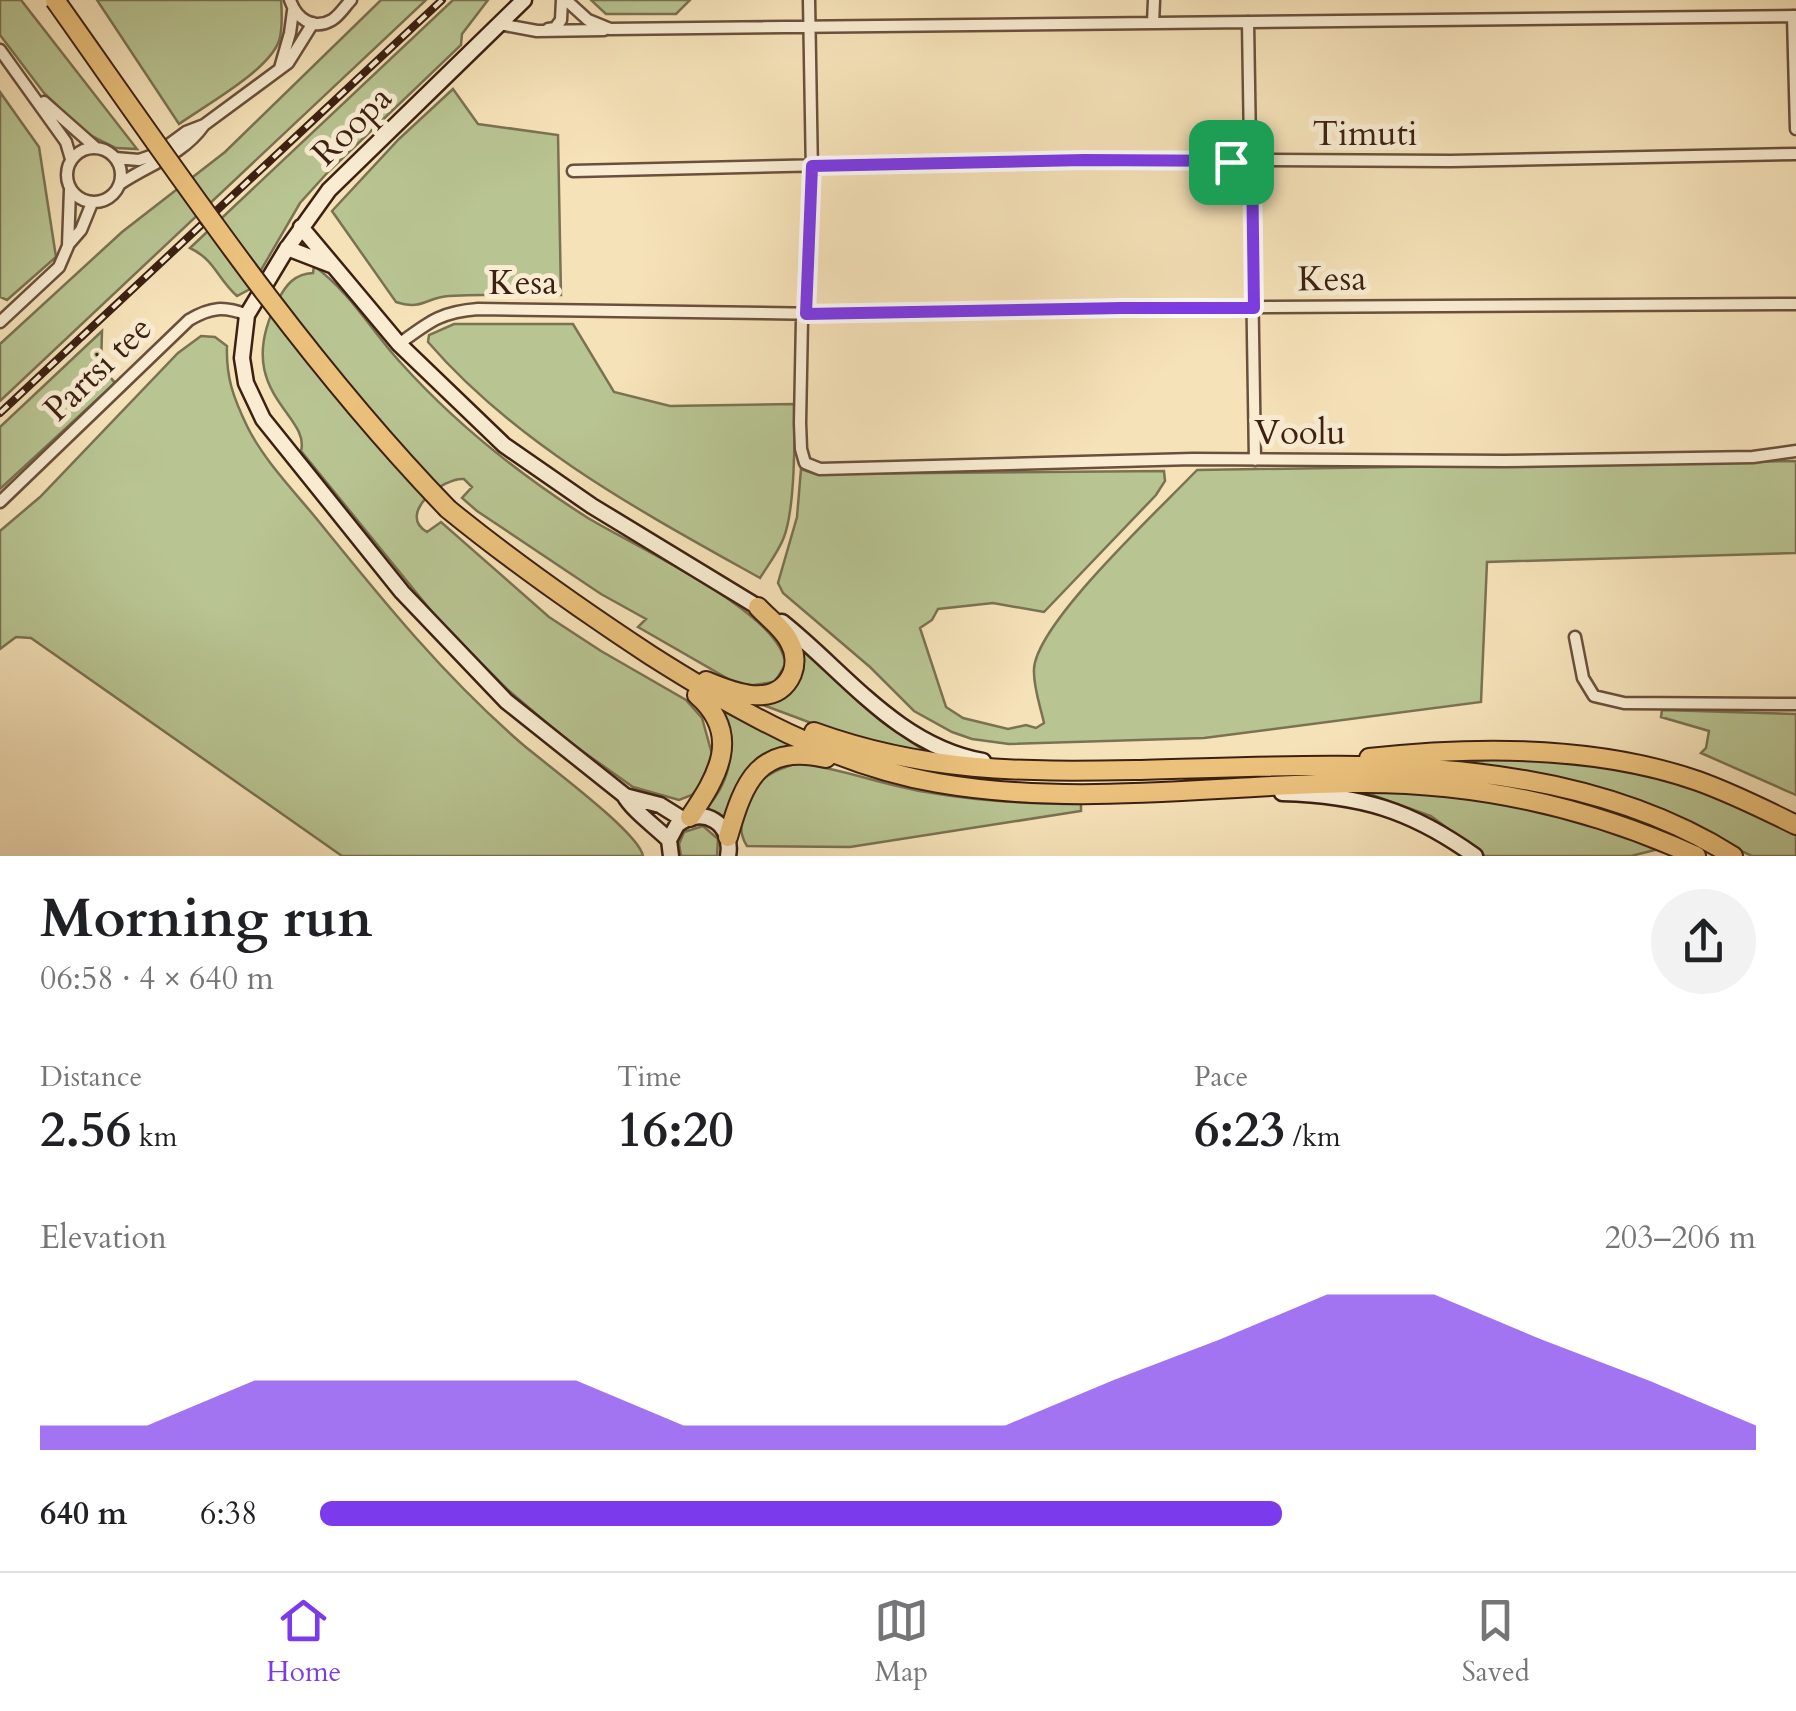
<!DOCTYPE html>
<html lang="en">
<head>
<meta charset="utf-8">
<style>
	body { margin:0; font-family:Cardo,serif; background:#f2f2f2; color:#202124; height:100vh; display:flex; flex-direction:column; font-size:38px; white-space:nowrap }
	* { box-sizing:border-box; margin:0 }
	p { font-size:32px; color:#757577 }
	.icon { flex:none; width:55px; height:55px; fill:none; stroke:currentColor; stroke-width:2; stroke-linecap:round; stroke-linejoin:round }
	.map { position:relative; height:856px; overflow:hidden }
	.drawer { display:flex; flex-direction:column; background:#fff; flex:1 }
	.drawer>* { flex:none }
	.pin { position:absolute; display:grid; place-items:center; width:85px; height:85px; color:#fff; margin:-42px; border-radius:20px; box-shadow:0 5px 15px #0006 }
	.round { display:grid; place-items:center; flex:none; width:105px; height:105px; border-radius:52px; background:#f2f2f2 }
	.headline { display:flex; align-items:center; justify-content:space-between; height:170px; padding:0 40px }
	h1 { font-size:55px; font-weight:700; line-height:75px }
	.figures { display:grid; grid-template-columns:repeat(3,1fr); gap:15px; height:170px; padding:10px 40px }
	.figures div { display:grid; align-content:center }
	.figures b { font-size:50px; font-weight:700 }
	.figures small { font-size:28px; font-weight:400 }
	.figures p { font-size:28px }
	.chart { height:280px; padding:20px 40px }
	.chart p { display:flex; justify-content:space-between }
	.chart svg { width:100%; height:180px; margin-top:10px; fill:#7c3aed; opacity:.7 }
	ul { padding:0 40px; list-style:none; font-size:32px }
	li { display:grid; grid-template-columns:160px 120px 1fr; align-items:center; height:75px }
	li i { height:25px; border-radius:12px; background:#7c3aed }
	.tab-bar { display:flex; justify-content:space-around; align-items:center; height:140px; border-top:2px solid #e0e0e0; background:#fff; font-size:28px; color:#757577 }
	.tab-bar a { display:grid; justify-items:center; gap:5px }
	.tab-bar .selected { color:#7c3aed }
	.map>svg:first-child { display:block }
	.green { fill:#b8c492; stroke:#7a7252; stroke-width:2.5 }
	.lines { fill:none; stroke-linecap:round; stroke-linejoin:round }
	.street-casing { stroke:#6a503c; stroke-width:15 }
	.secondary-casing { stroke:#3c2012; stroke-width:19 }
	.highway-casing { stroke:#3c2012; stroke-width:22 }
	.street { stroke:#f9ecd2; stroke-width:10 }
	.secondary { stroke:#f9ecd2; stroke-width:14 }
	.highway { stroke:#ebc17c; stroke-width:18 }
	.rail-casing { stroke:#3c2012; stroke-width:8 }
	.rail { stroke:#f9ecd2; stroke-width:4; stroke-dasharray:11; stroke-linecap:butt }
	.highway-bridge-casing { stroke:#3c2012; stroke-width:22; stroke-linecap:butt }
	.highway-bridge { stroke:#ebc17c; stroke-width:18 }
	.route-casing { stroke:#fff; stroke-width:20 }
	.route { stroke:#7c3aed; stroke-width:12 }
	.labels { text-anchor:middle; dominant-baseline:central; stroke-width:10; stroke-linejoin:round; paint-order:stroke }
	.street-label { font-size:35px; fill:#3c2012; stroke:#f9ecd2 }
</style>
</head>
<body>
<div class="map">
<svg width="1796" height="856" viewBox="0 0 1796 856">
	<rect width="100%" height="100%" fill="#f6e2b9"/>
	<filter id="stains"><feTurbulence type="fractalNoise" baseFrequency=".002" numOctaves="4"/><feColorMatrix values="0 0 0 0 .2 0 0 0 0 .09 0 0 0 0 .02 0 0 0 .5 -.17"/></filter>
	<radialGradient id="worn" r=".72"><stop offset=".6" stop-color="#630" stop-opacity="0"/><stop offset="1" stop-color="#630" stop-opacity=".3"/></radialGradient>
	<path class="green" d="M 0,0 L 21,0 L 137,149 L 116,148 L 84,132 L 44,93 L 0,35 Z
		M 97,0 L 281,0 C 282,13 283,28 279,41 C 268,71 206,105 179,124 Z
		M 381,0 L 426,0 L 0,401 L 0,344 L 122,232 L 225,152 Z
		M 453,0 L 488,0 L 462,34 L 461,45 L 328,172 L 300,203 L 250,289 L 237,296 C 217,278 215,260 190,248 Z
		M 591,0 L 690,0 L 676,14 L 606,14 Z
		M 453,89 L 478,124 L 558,135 L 561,295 C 524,295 486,294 449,296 C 426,297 423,311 396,302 L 332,211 L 399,139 Z
		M 0,92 L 39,147 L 56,257 L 7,300 L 0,297 Z
		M 314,266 C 350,292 371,330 400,362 C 454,422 520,475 588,518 C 630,544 785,614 785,665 L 775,682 L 747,686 L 732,681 L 638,627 L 646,619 L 601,594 L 477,511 L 462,498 L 472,487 L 464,479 C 443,477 396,514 427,532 L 441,522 L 549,617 L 601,651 L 686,700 L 702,718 L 712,754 L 701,784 L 692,795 L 679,800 L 633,787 L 568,741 L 507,689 L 441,623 L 301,451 C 311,414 230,392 278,300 C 286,285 294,274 313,273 Z
		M 454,324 L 573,324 L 614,392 L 670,406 L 794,404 C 795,437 795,508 784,537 C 779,551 768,565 760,578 C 642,512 518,446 428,342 L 429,335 Z
		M 102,331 L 101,366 L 115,383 L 0,489 L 0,427 Z
		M 201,336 L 215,337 L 227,346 C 226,377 233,397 247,426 C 264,461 296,493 320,523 C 384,602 444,676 521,743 C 544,763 639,832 643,856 L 342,856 L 31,638 L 16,637 L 0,649 L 0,531 L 40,497 L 178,353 Z
		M 1796,461 L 1796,553 L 1487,562 L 1481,702 L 1204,738 L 1009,744 L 972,739 L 952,732 L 914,711 L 870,667 L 783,593 L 778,583 L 797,517 L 801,469 L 815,474 L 1164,471 L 1165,481 L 1156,495 L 1044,612 L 993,603 L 938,609 L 932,620 L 920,628 L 946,707 L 963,718 L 1008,729 L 1026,725 L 1036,728 L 1044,723 C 1040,705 1033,686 1034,669 C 1036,623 1161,508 1197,470 Z
		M 801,647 L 881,721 L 929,754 L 838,733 L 763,705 L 782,698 L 803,657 Z
		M 721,710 L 794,745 C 750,764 740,767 724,817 L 707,808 C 733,777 736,747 721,710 Z
		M 1662,710 L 1796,714 L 1796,795 L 1701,753 L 1706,748 L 1709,731 L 1661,717 Z
		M 1525,758 C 1618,764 1716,783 1796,834 L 1796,856 L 1752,856 L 1633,800 L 1565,781 L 1463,761 Z
		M 797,763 C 841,768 882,785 926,792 C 977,801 1028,804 1081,804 L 1081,811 L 850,847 L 747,846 C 734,827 745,797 761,781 C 771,771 784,768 797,763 Z
		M 1364,792 C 1431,793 1498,796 1564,814 C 1596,824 1627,837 1659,849 L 1631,856 L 1485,856 L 1431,816 Z
		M 703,826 L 718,839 L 717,856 L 681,856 L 679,844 L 684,832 Z"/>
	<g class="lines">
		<defs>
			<path id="street" d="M 290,0 C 296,18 313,31 332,20 C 340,15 345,6 351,0
				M 566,0 L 588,20 L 610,29 L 1796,16
				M 809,0 L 812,175 L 808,299 L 802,319 L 800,423 L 801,449 L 805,463 L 820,469 L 1193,459 L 1504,461 L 1753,457 L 1796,451
				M 1793,16 L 1796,129
				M 1248,22 L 1255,460
				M 1153,23 L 1154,0
				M 499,24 L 537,31 L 604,30
				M 548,29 L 555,28 L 561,20 L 562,0
				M 0,50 L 66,142 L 71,159
				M 280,68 L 290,33 L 293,11
				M 44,102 L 95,147
				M67 175a27 27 0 1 1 54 0a27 27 0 1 1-54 0Z
				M 115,158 L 139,160 L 156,154 L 186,132 L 204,125 L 288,63 L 313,23
				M 573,171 L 1084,159 L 1451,161 L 1796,154
				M 120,184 C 149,164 182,156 204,125
				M 68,245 L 81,230 L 92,203
				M 0,322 L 59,267 L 68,246 L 70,190
				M 399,344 C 429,322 440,312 478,309 L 826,314 L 1122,308 L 1796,304
				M 0,502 L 189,320 C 211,307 224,306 247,315
				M 1575,637 L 1583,678 L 1594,696 L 1624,703 L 1796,704"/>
			<path id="secondary" d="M 524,0 L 329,190 L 286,250 L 247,315 L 242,358 L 246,383 L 263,419 L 402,592 L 506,701 L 624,795 C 632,810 656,827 669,840
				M 301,227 L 399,344 L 504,445 L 592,506 L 763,610
				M 287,248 L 331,265
				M 782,622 C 845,672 898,746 983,761
				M 1282,793 C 1360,795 1411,810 1475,856
				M 625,796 L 660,805 L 684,820
				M 671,856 L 669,840 L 677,825 C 703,804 734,824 728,856"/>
			<path id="highway" d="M 448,509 C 513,562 580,609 650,655 C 738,711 833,765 938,783 C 1075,807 1215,785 1352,783 C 1474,781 1586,806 1696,856
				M 706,681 C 732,692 776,710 792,674 C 796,664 795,652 790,643 C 784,629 768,618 758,607
				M 814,732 C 924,772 1021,772 1135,770 C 1334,766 1556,745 1733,856
				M 1369,758 C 1476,746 1595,745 1698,781 C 1731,793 1764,809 1796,825
				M 690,817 C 717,777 743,735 697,695
				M 728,837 C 744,781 759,743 826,758"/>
		</defs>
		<use href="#street" class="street-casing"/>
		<use href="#secondary" class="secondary-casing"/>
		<use href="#highway" class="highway-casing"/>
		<use href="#street" class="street"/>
		<use href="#secondary" class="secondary"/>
		<use href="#highway" class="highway"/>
		<defs>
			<path id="rail" d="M 0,413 L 442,0"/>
		</defs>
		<use href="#rail" class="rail-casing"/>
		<use href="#rail" class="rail"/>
		<defs>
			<path id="highway-bridge" d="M 55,0 C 179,175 299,355 448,509"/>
		</defs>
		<use href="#highway-bridge" class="highway-bridge-casing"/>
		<use href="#highway-bridge" class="highway-bridge"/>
	</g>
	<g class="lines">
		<defs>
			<path id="route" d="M 1084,160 L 1252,161 L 1254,308 L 1122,308 L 806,314 L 812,166 Z"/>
		</defs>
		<use href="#route" class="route-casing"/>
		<use href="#route" class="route"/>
	</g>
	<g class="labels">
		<g class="street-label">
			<text transform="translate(352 126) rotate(-45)">Roopa</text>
			<text x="1365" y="134">Timuti</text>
			<text transform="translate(1332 279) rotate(-1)">Kesa</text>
			<text x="523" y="283">Kesa</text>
			<text transform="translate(98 369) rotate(-44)">Partsi tee</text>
			<text x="1300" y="433">Voolu</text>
		</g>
	</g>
	<rect width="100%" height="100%" filter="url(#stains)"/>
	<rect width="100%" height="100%" fill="url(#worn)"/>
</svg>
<div class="pin" style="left:1231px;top:162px;background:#1e9e55"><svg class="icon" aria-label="arrive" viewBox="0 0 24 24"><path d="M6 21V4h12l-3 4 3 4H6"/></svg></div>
</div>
<section class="drawer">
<div class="headline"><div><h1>Morning run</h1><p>06:58 · 4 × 640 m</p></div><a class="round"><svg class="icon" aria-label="share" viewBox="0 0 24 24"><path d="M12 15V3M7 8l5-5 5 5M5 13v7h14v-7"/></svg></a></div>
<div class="figures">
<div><p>Distance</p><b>2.56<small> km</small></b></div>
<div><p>Time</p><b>16:20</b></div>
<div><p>Pace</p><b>6:23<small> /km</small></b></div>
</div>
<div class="chart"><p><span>Elevation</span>203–206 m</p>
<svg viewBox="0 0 160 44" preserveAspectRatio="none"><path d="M0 44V38L10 38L20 27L30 27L40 27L50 27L60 38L70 38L80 38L90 38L100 27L110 17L120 6L130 6L140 17L150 27L160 38V44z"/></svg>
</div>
<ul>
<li><b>640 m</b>6:38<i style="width:67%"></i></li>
</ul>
</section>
<nav class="tab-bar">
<a class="selected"><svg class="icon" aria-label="home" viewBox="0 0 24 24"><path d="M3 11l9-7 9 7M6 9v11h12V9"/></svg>Home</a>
<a><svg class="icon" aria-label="map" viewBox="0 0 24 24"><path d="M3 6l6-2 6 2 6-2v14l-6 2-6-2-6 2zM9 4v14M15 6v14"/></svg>Map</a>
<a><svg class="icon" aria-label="saved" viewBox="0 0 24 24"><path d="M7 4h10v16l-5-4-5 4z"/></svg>Saved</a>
</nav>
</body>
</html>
